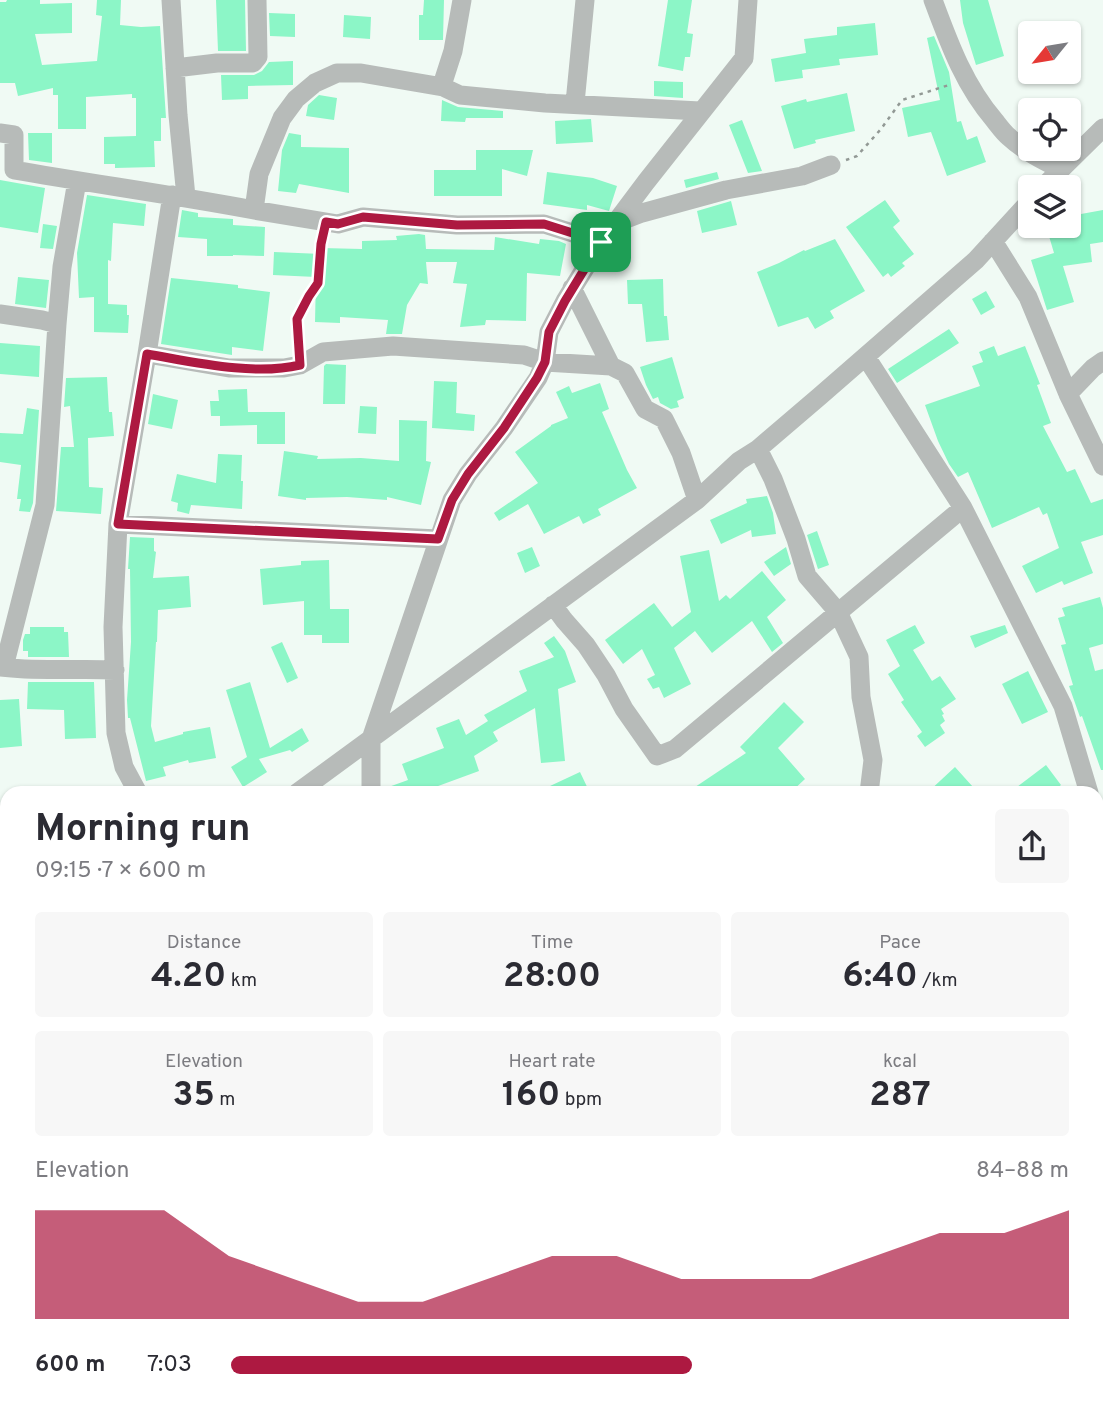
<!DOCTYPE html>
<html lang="en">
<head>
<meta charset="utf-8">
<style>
	body { margin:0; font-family:Overpass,sans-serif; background:#f7f7f7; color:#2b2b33; height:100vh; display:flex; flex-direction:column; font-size:26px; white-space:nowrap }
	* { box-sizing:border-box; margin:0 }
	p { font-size:23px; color:#7c7c81 }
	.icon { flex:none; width:38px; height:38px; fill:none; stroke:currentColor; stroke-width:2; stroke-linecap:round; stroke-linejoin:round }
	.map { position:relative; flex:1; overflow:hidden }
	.drawer { position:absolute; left:0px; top:786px; width:1104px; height:621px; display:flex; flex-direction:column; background:#fff; border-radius:21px 21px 0 0; box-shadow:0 2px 5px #0004 }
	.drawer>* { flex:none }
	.needle { width:46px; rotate:240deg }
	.tools { position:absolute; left:1018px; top:21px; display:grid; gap:14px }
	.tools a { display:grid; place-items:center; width:63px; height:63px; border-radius:7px; background:#fff; box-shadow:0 2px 5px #0004; font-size:35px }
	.pin { position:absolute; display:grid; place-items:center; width:60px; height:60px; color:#fff; margin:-30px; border-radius:14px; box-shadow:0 4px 10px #0006 }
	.round { display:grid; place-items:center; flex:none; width:74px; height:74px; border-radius:7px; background:#f7f7f7 }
	.headline { display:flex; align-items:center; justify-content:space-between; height:119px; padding:0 35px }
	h1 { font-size:38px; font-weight:700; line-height:52px }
	.metrics { display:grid; grid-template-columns:repeat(3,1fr); gap:10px; height:119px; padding:7px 35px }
	.metrics div { display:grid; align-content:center; border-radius:7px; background:#f7f7f7; text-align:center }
	.metrics b { font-size:35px; font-weight:700 }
	.metrics small { font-size:19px; font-weight:400 }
	.metrics p { font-size:19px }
	.chart { height:196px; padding:14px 35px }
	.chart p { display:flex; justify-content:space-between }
	.chart svg { width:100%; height:126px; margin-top:7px; fill:#ad1941; opacity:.7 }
	ul { padding:0 35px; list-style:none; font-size:23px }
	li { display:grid; grid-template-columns:112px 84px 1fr; align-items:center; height:52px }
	li i { height:18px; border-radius:9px; background:#ad1941 }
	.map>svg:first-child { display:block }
	.building { fill:#8cf6c7 }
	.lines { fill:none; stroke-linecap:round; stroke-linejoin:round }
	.path { stroke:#929995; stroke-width:2.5; stroke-dasharray:3.5 5; stroke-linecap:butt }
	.minor { stroke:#b7bbb9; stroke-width:19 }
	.route-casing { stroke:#fff; stroke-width:14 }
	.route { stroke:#ad1941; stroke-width:9 }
</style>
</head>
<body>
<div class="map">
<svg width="1103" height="1406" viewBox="0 0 1103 1406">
	<rect width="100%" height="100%" fill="#f0faf4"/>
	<path class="building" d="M 7,0 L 40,0 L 40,4 L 72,3 L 72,33 L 35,34 L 42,65 L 97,61 L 102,16 L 96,15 L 97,0 L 121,0 L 120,25 L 141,27 L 160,26 L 166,118 L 161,118 L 161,141 L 154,141 L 155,167 L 115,168 L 115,164 L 104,164 L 104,137 L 136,136 L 136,98 L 132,98 L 132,94 L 86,97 L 86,129 L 58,129 L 58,95 L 53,95 L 53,88 L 18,96 L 15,83 L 0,83 L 0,2 L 6,2 Z
		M 216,0 L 245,0 L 246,51 L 218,51 Z
		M 424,0 L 444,0 L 443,40 L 419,40 L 419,15 L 423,15 Z
		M 668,0 L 692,0 L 687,33 L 693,34 L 690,57 L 685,57 L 683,71 L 658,66 Z
		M 960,0 L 988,0 L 1004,56 L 976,65 L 963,23 Z
		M 269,13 L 295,14 L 295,37 L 270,36 Z
		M 344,15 L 371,17 L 370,39 L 343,37 Z
		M 875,23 L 878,55 L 839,59 L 840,65 L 802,70 L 803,78 L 775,82 L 771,59 L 806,53 L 804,39 L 837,35 L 837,27 Z
		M 934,36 L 949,72 L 957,122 L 961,121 L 967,140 L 977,136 L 986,162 L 947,176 L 931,132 L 908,137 L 902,108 L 940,100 L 927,38 Z
		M 293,61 L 293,85 L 248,86 L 248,99 L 222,100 L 221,75 L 254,75 L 262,71 L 269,62 Z
		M 654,81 L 683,82 L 683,98 L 654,96 Z
		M 847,93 L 855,131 L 815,140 L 816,143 L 794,149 L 781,106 L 806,99 L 807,102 Z
		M 319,95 L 337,98 L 334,120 L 306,116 L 308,105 Z
		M 442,100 L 458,107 L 503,111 L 503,118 L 466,118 L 465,122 L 441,121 Z
		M 591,119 L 593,142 L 556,144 L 555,121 Z
		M 742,120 L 762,171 L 748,173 L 729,125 Z
		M 28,133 L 52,133 L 52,163 L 29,160 Z
		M 289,133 L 301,135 L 301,147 L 349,148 L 349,193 L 299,184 L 296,193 L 278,191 L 282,150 Z
		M 476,150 L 533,150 L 527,176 L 502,169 L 502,196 L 434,196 L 434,170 L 476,170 Z
		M 547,172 L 593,178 L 617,186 L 609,211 L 587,205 L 587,210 L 543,204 Z
		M 717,172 L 719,179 L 686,188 L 684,180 Z
		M 0,180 L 45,188 L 38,233 L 0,227 Z
		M 87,195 L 146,204 L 144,226 L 113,223 L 111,261 L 108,260 L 108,304 L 127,305 L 127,315 L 129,315 L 128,333 L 94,332 L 94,297 L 79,298 L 77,253 Z
		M 885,200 L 900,221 L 893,227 L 914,254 L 902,263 L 905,266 L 891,277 L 888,273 L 883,277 L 846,227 Z
		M 731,201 L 737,225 L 702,233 L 697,211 Z
		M 182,210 L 198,213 L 198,217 L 233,219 L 233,225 L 265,227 L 264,256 L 233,255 L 233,256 L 207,256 L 207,239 L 178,237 Z
		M 1078,210 L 1081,214 L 1103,210 L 1103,242 L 1090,244 L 1092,262 L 1063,266 L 1074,302 L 1047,310 L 1031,260 L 1054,253 L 1046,226 L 1069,226 L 1069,215 Z
		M 43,224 L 57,226 L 53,249 L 40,248 Z
		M 419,234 L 425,235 L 426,249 L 494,250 L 495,237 L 539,244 L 540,239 L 559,241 L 566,244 L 560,276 L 527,273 L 526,321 L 486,320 L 485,325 L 460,327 L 467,284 L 453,283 L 457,262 L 426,262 L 428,284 L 420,283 L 407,305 L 402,334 L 386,334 L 388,320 L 340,317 L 340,323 L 315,322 L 316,277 L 273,275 L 274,252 L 322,254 L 322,248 L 362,249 L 362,241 L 397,240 L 396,236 Z
		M 835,239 L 865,291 L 830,311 L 834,318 L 815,329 L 808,317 L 778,327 L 757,272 L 779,263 L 804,250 L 805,251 Z
		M 18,277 L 49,280 L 46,308 L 15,304 Z
		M 171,278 L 238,285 L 238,288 L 270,292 L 263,351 L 232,347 L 232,355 L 161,344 Z
		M 663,279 L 664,316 L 667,316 L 669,340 L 646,342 L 642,304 L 628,304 L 627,280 Z
		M 986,291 L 995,307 L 981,315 L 972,299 Z
		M 949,329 L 959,343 L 897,383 L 888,369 Z
		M 0,343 L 40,346 L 39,377 L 0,374 Z
		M 994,346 L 998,356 L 1025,346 L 1040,384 L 1037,385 L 1051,423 L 1043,426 L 1067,472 L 1075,469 L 1091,503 L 1103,499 L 1103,535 L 1081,542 L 1093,573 L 1064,585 L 1062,581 L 1036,593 L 1022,566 L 1059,548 L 1047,513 L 1043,515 L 1039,507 L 992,528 L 968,472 L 958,477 L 949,464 L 938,441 L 925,405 L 980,386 L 972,366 L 983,362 L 979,352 Z
		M 672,357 L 684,398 L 677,401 L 679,407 L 671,409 L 660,403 L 658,397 L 653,399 L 646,385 L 640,367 Z
		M 326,364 L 346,365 L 345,404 L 323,404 L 324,366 Z
		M 107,377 L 109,412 L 112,412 L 114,436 L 88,438 L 89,487 L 103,488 L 101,514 L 56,511 L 61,447 L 74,447 L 70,406 L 64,407 L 66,378 Z
		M 434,381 L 457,382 L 456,413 L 475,415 L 474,431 L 432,428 Z
		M 600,383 L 609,409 L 602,412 L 627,470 L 637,488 L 598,509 L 601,515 L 583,524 L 579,516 L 544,534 L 528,504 L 499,521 L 494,513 L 538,483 L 515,452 L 551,426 L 551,425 L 568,418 L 556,392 L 569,386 L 572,393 Z
		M 247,389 L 248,412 L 285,412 L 285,444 L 257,444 L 257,425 L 220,426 L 220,416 L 211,416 L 210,401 L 219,401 L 218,390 Z
		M 153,394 L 178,400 L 172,429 L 148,424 Z
		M 360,406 L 377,407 L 376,434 L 358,433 Z
		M 27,408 L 39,410 L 33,503 L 30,512 L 19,511 L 21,499 L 17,499 L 21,465 L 0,462 L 0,433 L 23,434 Z
		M 399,420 L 427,421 L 426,461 L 431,462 L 421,505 L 387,497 L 387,500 L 347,497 L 306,498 L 306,500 L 278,496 L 284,451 L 318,456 L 317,459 L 361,458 L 399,461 Z
		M 218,454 L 242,455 L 241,481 L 243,481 L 242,509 L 191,505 L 189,514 L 177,511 L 178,503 L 171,501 L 177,474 L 216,483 Z
		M 767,496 L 773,513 L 776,534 L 752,537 L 751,530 L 721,544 L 710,520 L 747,503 L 746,499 Z
		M 817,531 L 829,565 L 818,569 L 807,535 Z
		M 130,537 L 154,538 L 154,551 L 156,552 L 153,578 L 189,576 L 191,607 L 158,610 L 157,642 L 156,642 L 151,726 L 155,742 L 183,734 L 183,732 L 210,727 L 216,758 L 189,763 L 188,760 L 163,767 L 166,776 L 146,781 L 130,718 L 128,718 L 127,700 L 131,642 L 130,569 L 128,569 Z
		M 532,547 L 540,566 L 525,573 L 517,553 Z
		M 786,547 L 791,564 L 774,576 L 764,562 Z
		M 709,550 L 719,601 L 726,595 L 730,599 L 762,571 L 786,600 L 767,617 L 783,643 L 772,652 L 752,621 L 712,653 L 695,631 L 674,648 L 691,684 L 664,698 L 659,687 L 653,689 L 647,679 L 655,675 L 642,649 L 623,664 L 605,640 L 654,603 L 672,627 L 691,612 L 680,556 Z
		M 329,560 L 330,609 L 349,609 L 349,643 L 322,643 L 322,635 L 304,635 L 304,601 L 263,605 L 260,569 L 301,565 L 301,561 Z
		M 1100,597 L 1103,608 L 1103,644 L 1089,648 L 1095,671 L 1103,669 L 1103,770 L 1101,770 L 1082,716 L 1080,717 L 1069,686 L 1073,685 L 1061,645 L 1066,644 L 1058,618 L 1065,616 L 1062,608 Z
		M 915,625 L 925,643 L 913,650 L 932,681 L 940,676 L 956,699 L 941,709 L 944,714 L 942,715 L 945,721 L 940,725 L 945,733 L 925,747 L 917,736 L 922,732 L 901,702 L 904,700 L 888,674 L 900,666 L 886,640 Z
		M 1005,625 L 1008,633 L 975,648 L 970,636 Z
		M 30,627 L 64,627 L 64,632 L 68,632 L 69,657 L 28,657 L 28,651 L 23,651 L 23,640 L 25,634 L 30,634 Z
		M 554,636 L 565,651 L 576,682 L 558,689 L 565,761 L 541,763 L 535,708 L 493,732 L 498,741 L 474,756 L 479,771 L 430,789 L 432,793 L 383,793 L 383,789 L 408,780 L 402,764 L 444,748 L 436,728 L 459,719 L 466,735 L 488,721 L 484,715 L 527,691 L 519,671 L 554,657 L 544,643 Z
		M 282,642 L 298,678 L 287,683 L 271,647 Z
		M 1028,671 L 1048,712 L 1022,724 L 1002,684 Z
		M 28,682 L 94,682 L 96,738 L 65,739 L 64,710 L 27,709 Z
		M 250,682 L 270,748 L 302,728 L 309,741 L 292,752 L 290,750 L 259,759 L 267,772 L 243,787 L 231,767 L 247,757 L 226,690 Z
		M 19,699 L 22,746 L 0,748 L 0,700 Z
		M 784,702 L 804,722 L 778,748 L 805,779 L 790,793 L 686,793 L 746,753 L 740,747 Z
		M 1046,765 L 1061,785 L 1051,793 L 1009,793 Z
		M 955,767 L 973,787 L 967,793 L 927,793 Z
		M 580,772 L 590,793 L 535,793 Z"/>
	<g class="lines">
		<path class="path" d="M 846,160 L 857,156 L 881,129 L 902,100 L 949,85
			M 298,344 L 297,319 L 309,296 L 318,283 L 322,238"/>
		<path class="minor" d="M 171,0 L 178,115 L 186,197
			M 933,0 C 949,43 964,85 995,121 C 999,126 1004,133 1009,137 C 1024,151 1042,160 1060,169
			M 175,68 L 217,63 L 253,63 L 258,57 L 257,0
			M 443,87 L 444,79 L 453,51 L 462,0
			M 575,103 L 585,0
			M 0,133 L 14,135 L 14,170 C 94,184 174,195 254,210 L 259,174 L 282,118 L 296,99 L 315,83 L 337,73 L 361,73 L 443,87 L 460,95 L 545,103 L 700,111
			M 1043,187 L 1103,128
			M 172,195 L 147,354 L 229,368 L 284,368 L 300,365 L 323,352 L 393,346 L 524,355 L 545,362 L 611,366 L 625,373 L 645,409 L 664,419 L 681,453 L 697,500
			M 254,210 L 338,224 L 363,217 L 457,225 L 544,224 L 601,242
			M 616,223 L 642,213 L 726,190 L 802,176 L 831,165
			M 993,241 L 1028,297 L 1068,394 L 1103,466
			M 572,288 L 611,366
			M 0,314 L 42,320 L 57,324
			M 866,357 L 963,508 L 1063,706 L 1089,793
			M 1068,394 L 1093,368 L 1103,361
			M 758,449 L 773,479 L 796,539 L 807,576 L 838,612 L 859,657 L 861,697 L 873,760 L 869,793
			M 118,524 L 438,539
			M 553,605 L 564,620 L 586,645 L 606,675 L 624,709 L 657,756 L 675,749 L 963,508
			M 0,667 C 38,672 77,668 115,670
			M 4,667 L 45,505 L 57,324 L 62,267 L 77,181
			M 138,793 L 124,767 L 116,733 L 113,627 L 118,524 L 147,354
			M 297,793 L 697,500 L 739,461 L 758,449 L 820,396 L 976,260 L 1031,200
			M 371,793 L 371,739 L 452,500 L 468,474 L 504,428 L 538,378 L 545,362 L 549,332 L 565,301 L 601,242 L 646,182 L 744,58 L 748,0
			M 1097,839 L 1103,865
			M 0,1013 L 7,1008
			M 0,1025 L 7,1035
			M 0,1289 L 7,1288
			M 1097,1318 L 1103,1333
			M 326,1406 L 326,1400
			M 507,1406 L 508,1400
			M 678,1406 L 678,1400
			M 824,1406 L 824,1400"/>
	</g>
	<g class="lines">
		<defs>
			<path id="route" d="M 363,217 L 457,225 L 544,224 L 601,242 L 565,301 L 549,332 L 545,362 L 537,378 L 504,428 L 468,474 L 452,500 L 438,539 L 118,524 L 147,354 C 194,362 253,376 300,365 L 297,319 L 309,296 L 318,283 L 321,244 L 326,222 L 338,224 Z"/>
		</defs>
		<use href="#route" class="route-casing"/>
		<use href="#route" class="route"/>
	</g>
</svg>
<div class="tools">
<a><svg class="needle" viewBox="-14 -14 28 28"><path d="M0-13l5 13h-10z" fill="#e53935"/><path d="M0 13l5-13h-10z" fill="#7c7c81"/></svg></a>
<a><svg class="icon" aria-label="locate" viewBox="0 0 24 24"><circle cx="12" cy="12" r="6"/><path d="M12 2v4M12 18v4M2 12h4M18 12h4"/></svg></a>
<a><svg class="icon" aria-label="layers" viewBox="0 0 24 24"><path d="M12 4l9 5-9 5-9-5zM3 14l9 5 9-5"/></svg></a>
</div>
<div class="pin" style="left:601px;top:242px;background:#1e9e55"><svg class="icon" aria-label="arrive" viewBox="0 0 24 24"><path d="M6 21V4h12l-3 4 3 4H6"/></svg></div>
<section class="drawer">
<div class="headline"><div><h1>Morning run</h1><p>09:15 · 7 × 600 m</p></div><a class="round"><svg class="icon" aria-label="share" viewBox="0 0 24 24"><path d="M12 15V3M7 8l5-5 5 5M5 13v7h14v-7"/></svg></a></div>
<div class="metrics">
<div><p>Distance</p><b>4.20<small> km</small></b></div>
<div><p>Time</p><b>28:00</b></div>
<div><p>Pace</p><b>6:40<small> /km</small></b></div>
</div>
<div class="metrics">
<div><p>Elevation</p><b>35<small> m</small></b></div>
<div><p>Heart rate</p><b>160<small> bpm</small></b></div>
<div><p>kcal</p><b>287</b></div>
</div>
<div class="chart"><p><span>Elevation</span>84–88 m</p>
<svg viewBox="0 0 160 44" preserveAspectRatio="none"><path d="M0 44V6L10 6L20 6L30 22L40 30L50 38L60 38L70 30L80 22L90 22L100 30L110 30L120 30L130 22L140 14L150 14L160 6V44z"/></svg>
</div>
<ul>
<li><b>600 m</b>7:03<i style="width:55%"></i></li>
</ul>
</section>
</div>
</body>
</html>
